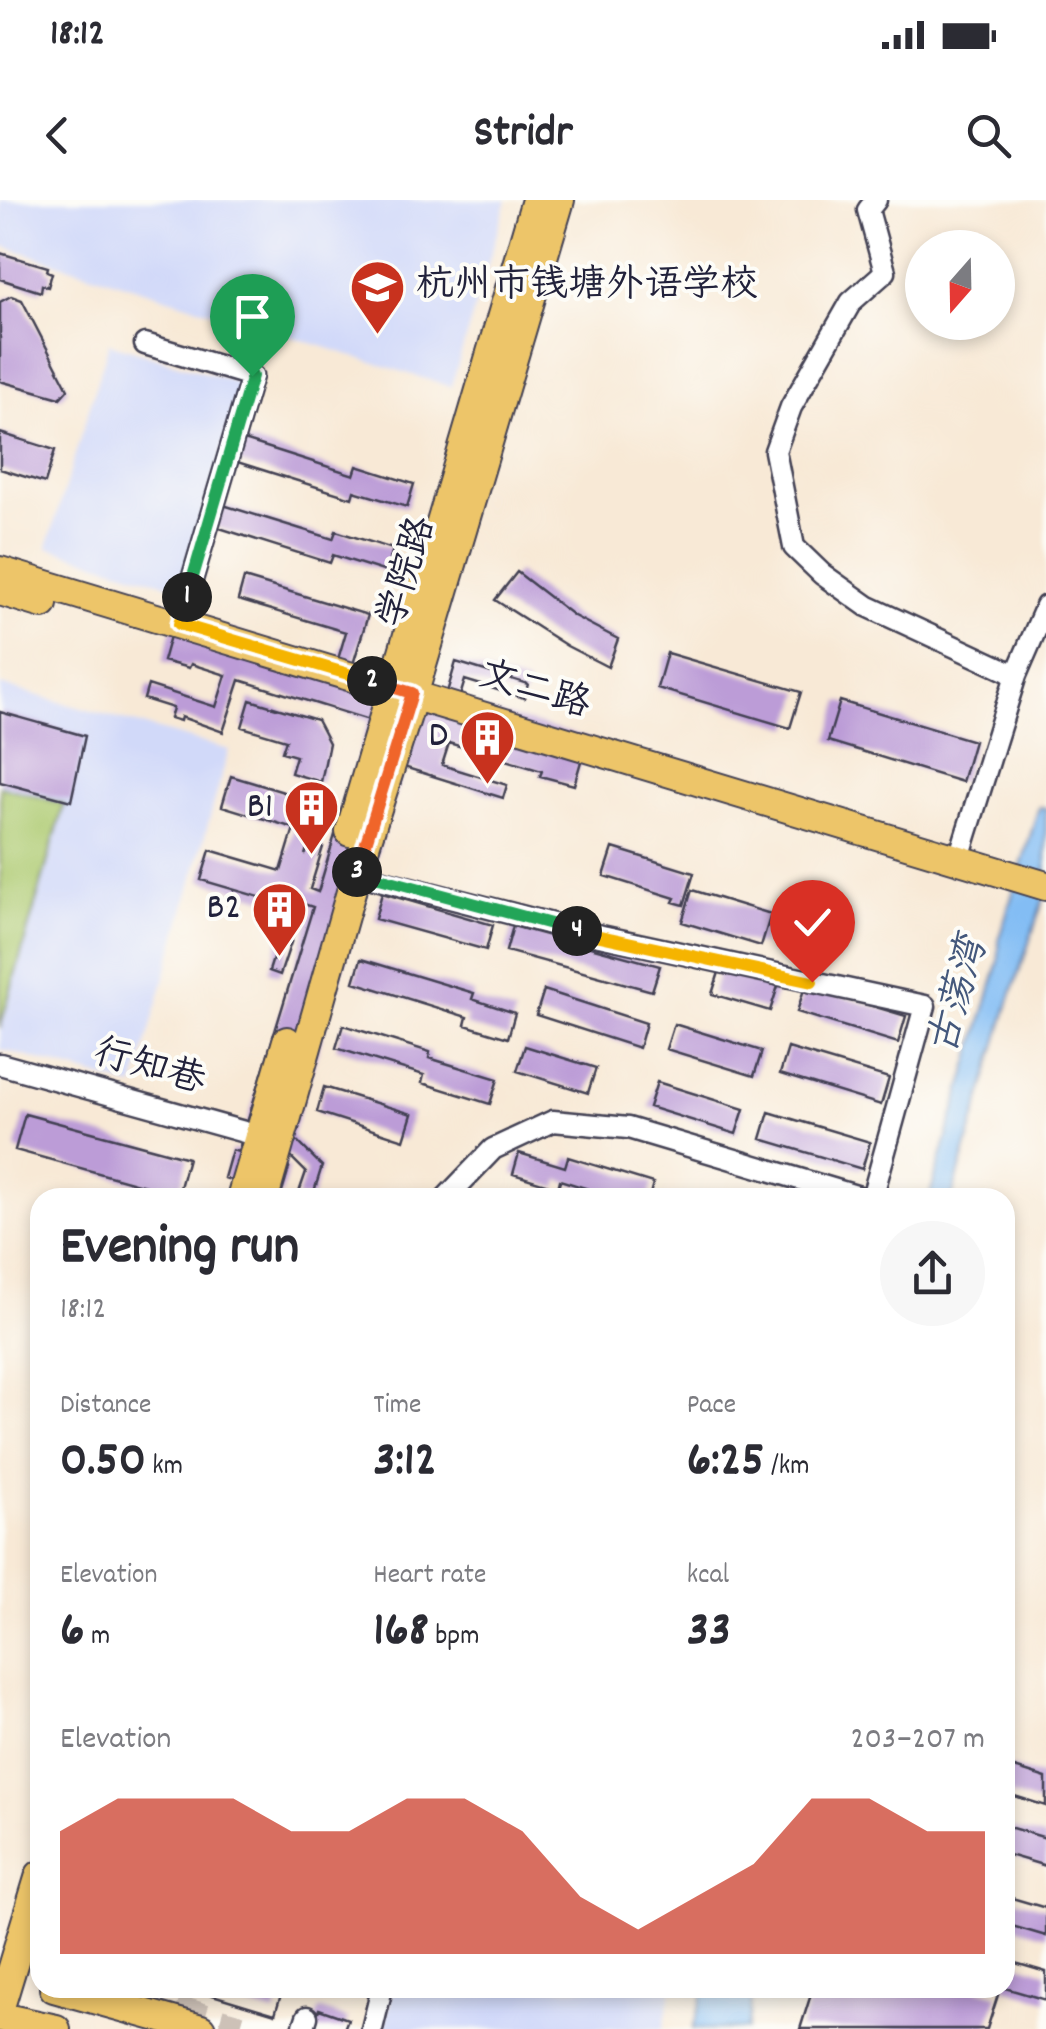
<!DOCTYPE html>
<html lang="en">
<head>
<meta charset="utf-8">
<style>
	body { margin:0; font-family:Dekko,"LXGW WenKai TC",sans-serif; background:#f7f7f7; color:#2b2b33; height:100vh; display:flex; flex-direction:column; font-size:38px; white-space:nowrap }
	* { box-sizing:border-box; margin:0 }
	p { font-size:32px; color:#7c7c81 }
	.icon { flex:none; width:55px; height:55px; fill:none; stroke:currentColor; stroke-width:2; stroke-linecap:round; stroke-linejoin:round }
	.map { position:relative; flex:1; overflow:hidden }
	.sheet { position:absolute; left:30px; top:988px; width:985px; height:810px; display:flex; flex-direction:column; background:#fff; border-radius:30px; box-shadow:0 5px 15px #0003 }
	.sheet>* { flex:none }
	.needle { width:65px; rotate:200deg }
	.controls { position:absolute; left:905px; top:30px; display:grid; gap:20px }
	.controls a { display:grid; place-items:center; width:110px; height:110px; border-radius:50%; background:#fff; box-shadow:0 5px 15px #0003; font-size:50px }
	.pin { position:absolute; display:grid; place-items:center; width:85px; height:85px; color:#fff; margin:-102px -42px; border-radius:50% 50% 50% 0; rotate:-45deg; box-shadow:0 0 10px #0007 }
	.pin .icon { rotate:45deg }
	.km { position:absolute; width:50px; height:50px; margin:-25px; border-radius:50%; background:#222; color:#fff; font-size:28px; line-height:50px; text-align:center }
	.round { display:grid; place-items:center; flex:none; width:105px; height:105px; border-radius:52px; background:#f7f7f7 }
	.headline { display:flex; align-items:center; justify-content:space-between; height:170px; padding:0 30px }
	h1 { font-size:55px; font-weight:800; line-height:75px }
	.stats { display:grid; grid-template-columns:repeat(3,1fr); gap:15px; height:170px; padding:10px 30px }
	.stats div { display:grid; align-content:center }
	.stats b { font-size:50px; font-weight:800 }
	.stats small { font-size:28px; font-weight:400 }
	.stats p { font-size:28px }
	.chart { height:280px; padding:20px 30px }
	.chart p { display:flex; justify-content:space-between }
	.chart svg { width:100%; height:180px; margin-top:10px; fill:#c8321e; opacity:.7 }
	.status { display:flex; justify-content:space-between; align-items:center; height:70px; padding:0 50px; background:#fff; direction:ltr }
	.status svg { height:28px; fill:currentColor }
	header { display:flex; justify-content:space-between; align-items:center; height:130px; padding:0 30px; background:#fff; font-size:45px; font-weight:800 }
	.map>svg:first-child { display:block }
	.built { fill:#d1d9f9 }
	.green { fill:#adca71; stroke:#687656; stroke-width:2.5 }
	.water { fill:#83bdf4; stroke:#527098; stroke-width:2.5 }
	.building { fill:#bc9cd7 }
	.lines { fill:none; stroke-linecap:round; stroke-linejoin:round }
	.highway-tunnel { stroke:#cdc1b7; stroke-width:30; stroke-dasharray:30 15; stroke-linecap:butt }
	.minor-casing { stroke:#424052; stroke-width:25 }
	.major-casing { stroke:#424052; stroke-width:32 }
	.minor { stroke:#fff; stroke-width:20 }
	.major { stroke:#edc569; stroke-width:28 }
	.split-1-casing { stroke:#fff; stroke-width:20 }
	.split-2-casing { stroke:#fff; stroke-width:20 }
	.split-3-casing { stroke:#fff; stroke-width:20 }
	.split-4-casing { stroke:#fff; stroke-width:20 }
	.split-5-casing { stroke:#fff; stroke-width:20 }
	.split-1 { stroke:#22a559; stroke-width:12 }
	.split-2 { stroke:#f5b400; stroke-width:12 }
	.split-3 { stroke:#f0652b; stroke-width:12 }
	.split-4 { stroke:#22a559; stroke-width:12 }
	.split-5 { stroke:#f5b400; stroke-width:12 }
	.labels { text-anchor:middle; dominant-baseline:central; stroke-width:8; stroke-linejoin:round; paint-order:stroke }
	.poi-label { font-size:38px; fill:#22223b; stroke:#fdfcf7; text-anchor:end }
	.street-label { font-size:38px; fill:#22223b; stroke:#fdfcf7 }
	.water-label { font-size:40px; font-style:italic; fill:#44587c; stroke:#fdfcf7 }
</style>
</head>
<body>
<div class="status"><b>18:12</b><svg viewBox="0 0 49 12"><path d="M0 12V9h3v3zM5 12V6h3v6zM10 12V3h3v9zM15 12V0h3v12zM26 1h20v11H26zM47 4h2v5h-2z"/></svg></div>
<header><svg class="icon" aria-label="back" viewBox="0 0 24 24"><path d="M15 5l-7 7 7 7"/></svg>Stridr<svg class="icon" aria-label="search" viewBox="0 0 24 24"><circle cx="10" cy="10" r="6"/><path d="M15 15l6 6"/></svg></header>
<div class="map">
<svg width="1046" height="1829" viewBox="0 0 1046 1829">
	<rect width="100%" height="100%" fill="#fdfcf7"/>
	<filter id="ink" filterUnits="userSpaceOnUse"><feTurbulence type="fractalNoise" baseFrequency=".01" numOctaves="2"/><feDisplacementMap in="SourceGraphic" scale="20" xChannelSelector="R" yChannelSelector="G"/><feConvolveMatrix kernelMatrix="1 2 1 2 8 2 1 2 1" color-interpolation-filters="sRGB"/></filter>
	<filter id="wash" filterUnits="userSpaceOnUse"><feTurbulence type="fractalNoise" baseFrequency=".0048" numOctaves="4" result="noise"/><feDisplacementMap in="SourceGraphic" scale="40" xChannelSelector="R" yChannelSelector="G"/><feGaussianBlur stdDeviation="2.25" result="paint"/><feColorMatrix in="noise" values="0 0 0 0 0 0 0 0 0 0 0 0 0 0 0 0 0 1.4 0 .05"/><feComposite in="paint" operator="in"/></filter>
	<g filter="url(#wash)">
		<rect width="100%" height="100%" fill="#f8e9d6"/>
		<path class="built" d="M 0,0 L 507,0 L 451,187 L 0,45 Z
			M 109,143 L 242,184 L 180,388 L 47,347 Z
			M 0,485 L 229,550 L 134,887 L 0,849 Z
			M 393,1788 L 672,1788 L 663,1829 L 384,1829 Z"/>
		<path class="green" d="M 0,586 L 64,604 L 0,828 Z"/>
		<path class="water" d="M 1039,607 L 1046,608 L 1046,692 L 1009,802 L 952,997 L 929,998 L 999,761 L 999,739 Z
			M 705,1788 L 747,1788 L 752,1801 L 747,1829 L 693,1829 Z"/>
		<g id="blocks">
			<path class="building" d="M 0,53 L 48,67 L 47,71 L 52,73 L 48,87 L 42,85 L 41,92 L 0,79 Z
				M 11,96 L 22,100 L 68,189 L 60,198 L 0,181 L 0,102 Z
				M 0,233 L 55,250 L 45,283 L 0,269 Z
				M 241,239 L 354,275 L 357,266 L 414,284 L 407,307 L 354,291 L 352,298 L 234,261 Z
				M 220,304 L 333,339 L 336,331 L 393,349 L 386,372 L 333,355 L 330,363 L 213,326 Z
				M 517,372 L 574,416 L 618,439 L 608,467 L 567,446 L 495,400 Z
				M 244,378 L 368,415 L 351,471 L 445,499 L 456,462 L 528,484 L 524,498 L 465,480 L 458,503 L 588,538 L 574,585 L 540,576 L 542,571 L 449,543 L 442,565 L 507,585 L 503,598 L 404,567 L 292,936 L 322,966 L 312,998 L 297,998 L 306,972 L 287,953 L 283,966 L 289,968 L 281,995 L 224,978 L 232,950 L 238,952 L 313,707 L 304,704 L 280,775 L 269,771 L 290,706 L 201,680 L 210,650 L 281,671 L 294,628 L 222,606 L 231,576 L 320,603 L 305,655 L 310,643 L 323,647 L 310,689 L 318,692 L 369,520 L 240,480 L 223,532 L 181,517 L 180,521 L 170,518 L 173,508 L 144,499 L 148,485 L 216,507 L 226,475 L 191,464 L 189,468 L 163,461 L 177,411 L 336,466 L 346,432 L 238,400 Z
				M 667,453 L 801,492 L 790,528 L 657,488 Z
				M 250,500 L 317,520 L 329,543 L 321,582 L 291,573 L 296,556 L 282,552 L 286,540 L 242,527 Z
				M 840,501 L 974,541 L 962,582 L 828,541 Z
				M 0,512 L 85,536 L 71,601 L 0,582 Z
				M 613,648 L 694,673 L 684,705 L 673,702 L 675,698 L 604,676 Z
				M 692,690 L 771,714 L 761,746 L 682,722 Z
				M 382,693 L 493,725 L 486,750 L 375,719 Z
				M 513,726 L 660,766 L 652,791 L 506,751 Z
				M 361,759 L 474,793 L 472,799 L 515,813 L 508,838 L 465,825 L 467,817 L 354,782 Z
				M 720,769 L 778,786 L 770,811 L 712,794 Z
				M 805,786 L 906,816 L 898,843 L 797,812 Z
				M 544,790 L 646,823 L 639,848 L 536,815 Z
				M 674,824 L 762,851 L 754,876 L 666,849 Z
				M 343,825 L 430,852 L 429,858 L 498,879 L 490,904 L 422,883 L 424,875 L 336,848 Z
				M 525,846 L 596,868 L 588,893 L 517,871 Z
				M 788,848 L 889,878 L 881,905 L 780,874 Z
				M 657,882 L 744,909 L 736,934 L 649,907 Z
				M 324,887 L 412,914 L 404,940 L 317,912 Z
				M 769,912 L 870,942 L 862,969 L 761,939 Z
				M 25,914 L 188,958 L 178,995 L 15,950 Z
				M 519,953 L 565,967 L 568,957 L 653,983 L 649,998 L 617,998 L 560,980 L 558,988 L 513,974 Z
				M 1005,1565 L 1046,1578 L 1046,1606 L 1005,1593 Z
				M 1005,1626 L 1046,1638 L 1046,1666 L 1005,1654 Z
				M 1005,1696 L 1046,1708 L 1046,1736 L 1005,1724 Z
				M 1005,1760 L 1046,1772 L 1046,1800 L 1005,1788 Z
				M 211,1788 L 283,1788 L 275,1814 L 209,1794 Z
				M 813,1788 L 974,1788 L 998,1795 L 987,1829 L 800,1829 Z
				M 319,1809 L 348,1819 L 344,1829 L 312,1829 Z"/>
		</g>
	</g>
	<g filter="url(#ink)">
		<use href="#blocks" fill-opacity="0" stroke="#424052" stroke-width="2.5"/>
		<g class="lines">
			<path class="highway-tunnel" d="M 0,1758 L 40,1770
				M 176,1810 L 240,1829"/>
			<defs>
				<path id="minor" d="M 876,0 L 868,10 L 885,72 L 851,102 L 791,207 L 775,251 L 794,347 L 822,374 L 867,406 L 1016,475
					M 145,144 L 252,176 L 179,424
					M 958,661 L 1016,475 L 1046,406
					M 356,674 L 587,733 L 925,806 L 872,998
					M 0,864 L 273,940
					M 446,998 L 493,949 L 553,921 L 628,928 L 863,998
					M 303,1829 L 307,1817
					M 372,1829 L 382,1788"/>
				<path id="major" d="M 0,371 L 1046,686
					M 0,391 L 43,404
					M 350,632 L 536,0
					M 241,998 L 287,841
					M 264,998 L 356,674 L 409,509 L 560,0
					M 54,1788 L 201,1829
					M 0,1807 L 40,1675
					M 0,1817 L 56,1829"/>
			</defs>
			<use href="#minor" class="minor-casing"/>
			<use href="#major" class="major-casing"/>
			<use href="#minor" class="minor"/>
			<use href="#major" class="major"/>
		</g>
	</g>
	<g class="lines" filter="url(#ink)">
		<defs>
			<path id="split-1" d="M 187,397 L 252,176"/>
			<path id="split-2" d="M 187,397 L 179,424 L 372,481"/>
			<path id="split-3" d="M 357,672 L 412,493 L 372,481"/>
			<path id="split-4" d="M 357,672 L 577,731"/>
			<path id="split-5" d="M 577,731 L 812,782"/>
		</defs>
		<use href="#split-1" class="split-1-casing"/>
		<use href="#split-2" class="split-2-casing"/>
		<use href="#split-3" class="split-3-casing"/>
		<use href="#split-4" class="split-4-casing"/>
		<use href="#split-5" class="split-5-casing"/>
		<use href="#split-1" class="split-1"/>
		<use href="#split-2" class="split-2"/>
		<use href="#split-3" class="split-3"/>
		<use href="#split-4" class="split-4"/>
		<use href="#split-5" class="split-5"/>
	</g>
	<defs>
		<symbol id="school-pin" viewBox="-11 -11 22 30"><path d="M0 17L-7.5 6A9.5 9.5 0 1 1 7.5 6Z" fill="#c8321e" stroke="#fdfcf7"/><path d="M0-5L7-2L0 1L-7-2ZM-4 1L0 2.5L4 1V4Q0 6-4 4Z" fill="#fff"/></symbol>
		<symbol id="building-pin" viewBox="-11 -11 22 30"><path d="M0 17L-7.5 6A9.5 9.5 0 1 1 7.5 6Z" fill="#c8321e" stroke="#fdfcf7"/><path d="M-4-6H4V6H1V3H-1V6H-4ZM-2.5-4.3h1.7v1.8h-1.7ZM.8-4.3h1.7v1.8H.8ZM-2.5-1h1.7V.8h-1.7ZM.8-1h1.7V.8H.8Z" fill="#fff"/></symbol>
	</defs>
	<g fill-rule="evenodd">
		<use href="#school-pin" x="346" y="56" width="63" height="86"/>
		<use href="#building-pin" x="456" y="506" width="63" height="86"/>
		<use href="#building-pin" x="280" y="576" width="63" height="86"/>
		<use href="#building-pin" x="248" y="678" width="63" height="86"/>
	</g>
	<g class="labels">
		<g class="poi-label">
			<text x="416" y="87" text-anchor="start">杭州市钱塘外语学校</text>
			<text x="448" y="537">D</text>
			<text x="273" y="608">B1</text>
			<text x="241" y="709">B2</text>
		</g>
		<g class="street-label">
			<text transform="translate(409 373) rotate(-73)">学院路</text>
			<text transform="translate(534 492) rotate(17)">文二路</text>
			<text transform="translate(149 869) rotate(16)">行知巷</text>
		</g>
		<g class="water-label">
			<text transform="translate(961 797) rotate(-74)">古荡湾</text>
		</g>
	</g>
</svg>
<div class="controls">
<a><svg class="needle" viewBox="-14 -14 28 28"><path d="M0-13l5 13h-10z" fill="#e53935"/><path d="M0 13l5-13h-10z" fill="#7c7c81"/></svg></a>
</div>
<div class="pin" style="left:252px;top:176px;background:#1e9e55"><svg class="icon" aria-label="arrive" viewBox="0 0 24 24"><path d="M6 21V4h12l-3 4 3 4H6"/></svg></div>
<div class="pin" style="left:812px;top:782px;background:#d93025"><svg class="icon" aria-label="check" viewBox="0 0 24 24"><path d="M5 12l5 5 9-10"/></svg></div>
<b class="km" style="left:187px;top:397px">1</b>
<b class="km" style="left:372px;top:481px">2</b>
<b class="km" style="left:357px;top:672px">3</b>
<b class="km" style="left:577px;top:731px">4</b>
<section class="sheet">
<div class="headline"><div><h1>Evening run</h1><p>18:12</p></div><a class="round"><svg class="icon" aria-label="share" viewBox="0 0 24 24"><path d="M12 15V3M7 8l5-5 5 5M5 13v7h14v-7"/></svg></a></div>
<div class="stats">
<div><p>Distance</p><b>0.50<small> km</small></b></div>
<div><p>Time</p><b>3:12</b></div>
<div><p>Pace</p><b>6:25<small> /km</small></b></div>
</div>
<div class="stats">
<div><p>Elevation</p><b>6<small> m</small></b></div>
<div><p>Heart rate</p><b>168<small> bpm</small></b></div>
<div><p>kcal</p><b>33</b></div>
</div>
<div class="chart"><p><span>Elevation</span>203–207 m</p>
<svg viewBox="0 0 160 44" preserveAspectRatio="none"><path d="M0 44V14L10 6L20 6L30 6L40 14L50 14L60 6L70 6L80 14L90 30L100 38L110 30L120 22L130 6L140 6L150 14L160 14V44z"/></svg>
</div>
</section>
</div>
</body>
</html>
